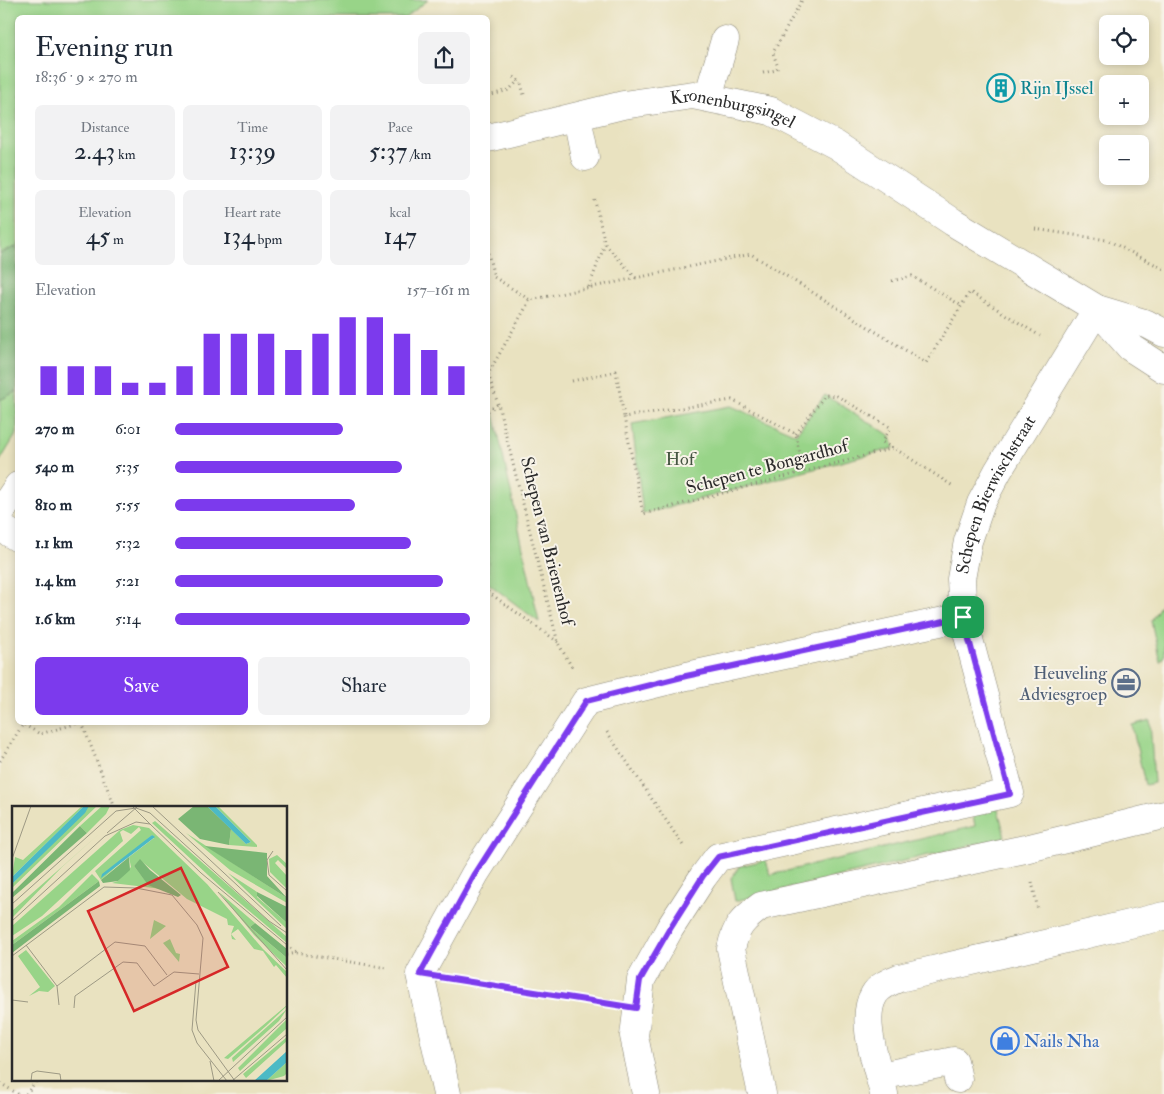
<!DOCTYPE html>
<html lang="en">
<head>
<meta charset="utf-8">
<style>
	body { margin:0; font-family:"IM FELL Double Pica",serif; background:#f2f2f3; color:#1f2937; height:100vh; display:flex; flex-direction:column; font-size:19px; white-space:nowrap }
	* { box-sizing:border-box; margin:0 }
	p { font-size:16px; color:#747a83 }
	.icon { flex:none; width:28px; height:28px; fill:none; stroke:currentColor; stroke-width:2; stroke-linecap:round; stroke-linejoin:round }
	.map { position:relative; flex:1; overflow:hidden }
	.details { position:absolute; left:15px; top:15px; width:475px; height:710px; display:flex; flex-direction:column; background:#fff; border-radius:8px; box-shadow:0 2px 8px #0003 }
	.details>* { flex:none }
	.tools { position:absolute; left:1099px; top:15px; display:grid; gap:10px }
	.tools a { display:grid; place-items:center; width:50px; height:50px; border-radius:8px; background:#fff; box-shadow:0 2px 8px #0003; font-size:25px }
	.pin { position:absolute; display:grid; place-items:center; width:42px; height:42px; color:#fff; margin:-21px; border-radius:10px; box-shadow:0 2px 8px #0006 }
	.round { display:grid; place-items:center; flex:none; width:52px; height:52px; border-radius:8px; background:#f2f2f3 }
	.head { display:flex; align-items:center; justify-content:space-between; height:85px; padding:0 20px }
	h1 { font-size:28px; font-weight:600; line-height:38px }
	.figures { display:grid; grid-template-columns:repeat(3,1fr); gap:8px; height:85px; padding:5px 20px }
	.figures div { display:grid; align-content:center; border-radius:8px; background:#f2f2f3; text-align:center }
	.figures b { font-size:25px; font-weight:600 }
	.figures small { font-size:14px; font-weight:400 }
	.figures p { font-size:14px }
	.chart { height:140px; padding:10px 20px }
	.chart p { display:flex; justify-content:space-between }
	.chart svg { width:100%; height:90px; margin-top:5px; stroke:#7c3aed; stroke-width:6 }
	.cta { display:flex; gap:10px; margin-top:auto; padding:10px 20px }
	.cta a { flex:1; height:58px; border-radius:8px; background:#7c3aed; color:#fff; font-size:20px; font-weight:600; line-height:58px; text-align:center }
	.cta a+a { background:#f2f2f3; color:#1f2937 }
	ul { padding:0 20px; list-style:none; font-size:16px }
	li { display:grid; grid-template-columns:80px 60px 1fr; align-items:center; height:38px }
	li i { height:12px; border-radius:6px; background:#7c3aed }
	.map>svg:first-child { display:block }
	.green { fill:#98d488; stroke:#62805a }
	.forest { fill:#7ab674; stroke:#527050 }
	.lines { fill:none; stroke-linecap:round; stroke-linejoin:round }
	.minor-casing { stroke:#8a8676; stroke-width:29 }
	.path { stroke:#8a8676; stroke-width:3; stroke-dasharray:1 4; stroke-linecap:butt }
	.minor { stroke:#fff; stroke-width:28 }
	.route-casing { stroke:#fff; stroke-width:10 }
	.route { stroke:#7c3aed; stroke-width:6 }
	.labels { text-anchor:middle; dominant-baseline:central; stroke-width:4; stroke-linejoin:round; paint-order:stroke }
	.culture-label { font-size:18px; fill:#0d838f; stroke:#f7f3e8; text-anchor:start }
	.street-label { font-size:18px; fill:#2b2b2b; stroke:#f7f3e8 }
	.park-label { font-size:18px; fill:#465542; stroke:#f7f3e8 }
	.service-label { font-size:18px; fill:#4e5e75; stroke:#f7f3e8; text-anchor:end }
	.shop-label { font-size:18px; fill:#366cbe; stroke:#f7f3e8; text-anchor:start }
	.inset-road { fill:none; stroke:#9d9984; stroke-width:1 }
	.view { fill:#d62828; fill-opacity:0.15; stroke:#d62828; stroke-width:2.5 }
	.inset-edge { fill:none; stroke:#2b2b2b; stroke-width:2.5 }
</style>
</head>
<body>
<div class="map">
<svg width="1164" height="1094" viewBox="0 0 1164 1094">
	<rect width="100%" height="100%" fill="#f7f3e8"/>
	<filter id="ink" filterUnits="userSpaceOnUse"><feTurbulence type="fractalNoise" baseFrequency=".02" numOctaves="2"/><feDisplacementMap in="SourceGraphic" scale="10" xChannelSelector="R" yChannelSelector="G"/><feConvolveMatrix kernelMatrix="1 2 1 2 8 2 1 2 1" color-interpolation-filters="sRGB"/></filter>
	<filter id="wash" filterUnits="userSpaceOnUse"><feTurbulence type="fractalNoise" baseFrequency=".0096" numOctaves="4" result="noise"/><feDisplacementMap in="SourceGraphic" scale="20" xChannelSelector="R" yChannelSelector="G"/><feGaussianBlur stdDeviation="1.12" result="paint"/><feColorMatrix in="noise" values="0 0 0 0 0 0 0 0 0 0 0 0 0 0 0 0 0 1.4 0 .05"/><feComposite in="paint" operator="in"/></filter>
	<g filter="url(#wash)">
		<rect width="100%" height="100%" fill="#e9e2c0"/>
		<path class="green" d="M 0,0 L 428,0 L 405,18 L 18,18 L 17,246 L 0,254 Z
			M 17,391 L 17,433 L 0,461 L 0,400 Z
			M 825,395 L 891,436 L 894,448 L 643,514 L 632,424 L 731,406 L 796,434 Z
			M 494,414 L 539,622 L 488,583 L 488,419 Z
			M 1164,599 L 1164,656 L 1160,662 L 1151,621 Z
			M 1150,720 L 1154,783 L 1145,785 L 1132,725 Z
			M 997,805 L 1005,837 L 735,901 L 731,878 L 740,866 L 766,860 L 770,875 L 975,826 L 972,811 Z"/>
		<path class="forest" d="M 17,246 L 17,391 L 0,400 L 0,254 Z"/>
	</g>
	<g filter="url(#ink)">
		<g class="lines">
			<defs>
				<g id="minor">
					<path d="M 708,97 L 725,40"/>
					<path d="M 577,117 L 585,157"/>
					<path id="s1" d="M 488,138 L 623,105 L 693,95 L 771,111 L 836,145 L 953,222 L 1097,309 L 1147,324 L 1164,333"/>
					<path d="M 1097,309 L 1130,347 L 1164,369"/>
					<path d="M 0,513 L 18,486"/>
					<path d="M 0,527 L 18,538"/>
					<path d="M 880,1076 L 954,1061 L 958,1079"/>
					<path d="M 447,1094 L 420,974 L 475,874 L 586,701 L 687,676 L 963,617"/>
					<path id="s2" d="M 646,1094 L 634,1036 L 641,980 L 670,928 L 703,877 L 718,857 L 1010,793 L 963,617 L 961,579 L 968,541 L 981,503 L 998,471 L 1097,309"/>
					<path d="M 762,1094 L 731,949 C 736,926 742,920 761,906 L 1025,849 L 1164,815"/>
					<path d="M 884,1094 C 878,1068 859,1020 874,995 C 879,986 889,982 899,978 L 1164,916"/>
				</g>
			</defs>
			<use href="#minor" class="minor-casing"/>
			<path class="path" d="M 763,73 L 776,70 L 778,67 L 773,53 L 775,49 L 802,0
				M 514,77 L 521,83 L 524,95
				M 488,96 L 509,90 L 519,80
				M 1035,229 L 1107,240 L 1164,269
				M 605,244 L 636,278
				M 488,253 L 494,277 L 530,300 L 751,254 L 926,363 L 970,292 L 1040,336
				M 892,281 L 912,276 L 962,306
				M 589,287 L 605,244 L 594,197
				M 572,381 L 616,371 L 624,417
				M 498,404 L 488,374 L 530,300
				M 488,411 L 498,404 L 558,643 L 573,669
				M 796,434 L 825,395 L 837,396 L 890,427 L 882,442 L 893,448
				M 803,471 L 796,434 L 732,400 L 624,417 L 643,514 L 894,448 L 953,486
				M 488,592 L 558,642
				M 82,723 L 115,808
				M 607,732 L 684,847
				M 0,761 L 23,724 L 40,734 L 82,722
				M 1032,882 L 1038,910
				M 286,946 L 296,952
				M 286,955 L 296,953 L 387,968
				M 457,980 L 604,1003
				M 0,1083 L 18,1094
				M 26,1094 L 37,1080"/>
			<use href="#minor" class="minor"/>
		</g>
	</g>
	<g class="lines" filter="url(#ink)">
		<defs>
			<path id="route" d="M 963,617 L 1010,794 L 718,857 L 703,876 L 670,928 L 640,980 L 636,1008 L 420,974 L 475,874 L 586,701 L 686,676 Z"/>
		</defs>
		<use href="#route" class="route-casing"/>
		<use href="#route" class="route"/>
	</g>
	<defs>
		<symbol id="building-ring" viewBox="-11 -11 22 22"><circle r="9.5" fill="#f7f3e8" stroke="#0f9aa8" stroke-width="1.5"/><path d="M-4-6H4V6H1V3H-1V6H-4ZM-2.5-4.3h1.7v1.8h-1.7ZM.8-4.3h1.7v1.8H.8ZM-2.5-1h1.7V.8h-1.7ZM.8-1h1.7V.8H.8Z" fill="#0f9aa8"/></symbol>
		<symbol id="office-ring" viewBox="-11 -11 22 22"><circle r="9.5" fill="#f7f3e8" stroke="#5c6f8a" stroke-width="1.5"/><path d="M-6-3h4V-5.5h4V-3h4V5H-6ZM-1-4.5V-3h2v-1.5ZM-6 0V1H6V0Z" fill="#5c6f8a"/></symbol>
		<symbol id="shop-ring" viewBox="-11 -11 22 22"><circle r="9.5" fill="#f7f3e8" stroke="#3f7fe0" stroke-width="1.5"/><path d="M-5-2.5h2.3a2.7 3.5 0 0 1 5.4 0H5L5.5 6h-11ZM-1.5-2.5h3a1.5 2.3 0 0 0-3 0Z" fill="#3f7fe0"/></symbol>
	</defs>
	<g fill-rule="evenodd">
		<use href="#building-ring" x="985" y="72" width="32" height="32"/>
		<use href="#office-ring" x="1110" y="667" width="32" height="32"/>
		<use href="#shop-ring" x="989" y="1025" width="32" height="32"/>
	</g>
	<g class="labels">
		<g class="culture-label">
			<text x="1020" y="88">Rijn IJssel</text>
		</g>
		<g class="street-label">
			<text stroke="none"><textPath href="#s1" startOffset="251">Kronenburgsingel</textPath></text>
			<text transform="translate(767 467) rotate(-15)">Schepen te Bongardhof</text>
			<text stroke="none"><textPath href="#s2" startOffset="872">Schepen Bierwischstraat</textPath></text>
			<text transform="translate(547 541) rotate(76)">Schepen van Brienenhof</text>
		</g>
		<g class="park-label">
			<text x="680" y="459">Hof</text>
		</g>
		<g class="service-label">
			<text x="1107" y="673">Heuveling<tspan x="1107" dy="21">Adviesgroep</tspan></text>
		</g>
		<g class="shop-label">
			<text x="1024" y="1041">Nails Nha</text>
		</g>
	</g>
	<g transform="translate(12 806)">
		<rect width="275" height="275" fill="#e9e2c0"/>
		<path d="M 70,0 L 72,0 L 0,71 L 3,51 L 11,54 ZM 77,0 L 85,0 L 0,82 L 0,78 ZM 90,0 L 98,0 L 94,8 L 75,27 L 68,20 ZM 203,0 L 206,0 L 245,39 L 245,41 L 217,39 L 219,23 L 234,38 L 239,36 ZM 143,15 L 275,131 L 275,137 L 210,82 L 140,17 ZM 121,19 L 137,22 L 195,78 L 251,143 L 275,166 L 275,172 L 264,159 L 262,161 L 251,145 L 242,143 L 226,123 L 219,128 L 224,134 L 220,133 L 219,128 L 222,120 L 216,119 L 215,113 L 175,93 L 128,54 L 122,60 L 135,77 L 150,83 L 100,77 L 106,75 L 119,61 L 117,51 L 142,32 L 140,29 L 89,74 L 83,65 L 129,24 L 127,21 L 119,28 L 111,24 L 108,26 L 111,35 L 30,110 L 0,130 L 0,120 L 108,24 ZM 174,27 L 275,92 L 275,97 L 218,64 ZM 87,28 L 50,61 L 0,112 L 0,105 ZM 265,49 L 275,58 L 275,63 L 266,54 L 263,57 L 275,70 L 275,83 L 258,66 L 257,53 ZM 216,67 L 245,86 L 245,91 L 275,117 L 275,123 ZM 80,68 L 87,75 L 0,139 L 0,135 L 47,101 ZM 207,86 L 243,117 L 238,121 L 275,152 L 275,161 L 242,129 ZM 142,114 L 154,120 L 138,133 ZM 158,133 L 164,147 L 168,148 L 167,156 L 151,137 ZM 14,144 L 43,180 L 36,186 L 27,185 L 17,190 L 28,181 L 6,150 ZM 275,199 L 275,200 L 254,220 L 216,253 L 212,252 ZM 275,203 L 267,215 L 221,256 L 220,252 ZM 275,213 L 275,222 L 228,265 L 226,262 ZM 275,231 L 275,235 L 234,272 L 231,268 ZM 275,256 L 275,267 L 272,270 L 254,275 Z" fill="#98d488"/>
		<path d="M 182,0 L 195,0 L 219,23 L 217,39 L 188,33 L 166,13 ZM 68,20 L 75,27 L 0,92 L 0,87 ZM 193,40 L 255,47 L 255,70 L 275,92 ZM 117,51 L 118,64 L 106,75 L 91,77 L 89,74 ZM 128,53 L 138,64 L 169,89 L 166,91 L 136,79 L 122,60 ZM 87,75 L 88,80 L 0,147 L 0,139 ZM 245,86 L 275,101 L 275,117 L 245,90 ZM 243,117 L 275,143 L 275,152 L 238,121 Z" fill="#7ab674"/>
		<path d="M 72,0 L 77,0 L 73,7 L 0,78 L 0,71 ZM 195,0 L 203,0 L 239,36 L 234,38 ZM 140,29 L 143,31 L 89,72 L 90,68 ZM 275,245 L 275,256 L 254,275 L 242,275 Z" fill="#4cbac5"/>
		<path class="inset-road" d="M 140,0 L 269,120M 121,1 L 138,18M 95,27 L 125,1M 261,45 L 255,54 L 257,69 L 275,85M 0,53 L 19,0M 206,86 L 275,164M 0,98 L 104,5 L 124,2 L 138,7 L 257,115 L 275,127M 0,115 L 93,30 L 124,16 L 138,18 L 189,67 L 275,139M 14,139 L 45,180M 0,150 L 92,81 L 124,82 L 160,89 L 185,119 L 191,132 L 184,214 L 186,224 L 223,275M 184,175 L 180,224 L 185,237 L 215,275M 0,194 L 16,196M 47,199 L 45,180 L 103,136 L 133,140 L 155,169M 62,202 L 63,190 L 111,156 L 125,157 L 142,180 L 162,166 L 187,168M 198,255 L 202,275M 19,275 L 20,267 L 25,265 L 48,268 L 49,275M 206,275 L 275,211M 220,275 L 275,228"/>
		<path class="view" d="M 169,62 L 216,161 L 122,205 L 76,105 Z"/>
		<rect width="275" height="275" class="inset-edge"/>
	</g>
</svg>
<div class="tools">
<a><svg class="icon" aria-label="locate" viewBox="0 0 24 24"><circle cx="12" cy="12" r="6"/><path d="M12 2v4M12 18v4M2 12h4M18 12h4"/></svg></a>
<a>+</a>
<a>−</a>
</div>
<div class="pin" style="left:963px;top:617px;background:#1e9e55"><svg class="icon" aria-label="arrive" viewBox="0 0 24 24"><path d="M6 21V4h12l-3 4 3 4H6"/></svg></div>
<section class="details">
<div class="head"><div><h1>Evening run</h1><p>18:36 · 9 × 270 m</p></div><a class="round"><svg class="icon" aria-label="share" viewBox="0 0 24 24"><path d="M12 15V3M7 8l5-5 5 5M5 13v7h14v-7"/></svg></a></div>
<div class="figures">
<div><p>Distance</p><b>2.43<small> km</small></b></div>
<div><p>Time</p><b>13:39</b></div>
<div><p>Pace</p><b>5:37<small> /km</small></b></div>
</div>
<div class="figures">
<div><p>Elevation</p><b>45<small> m</small></b></div>
<div><p>Heart rate</p><b>134<small> bpm</small></b></div>
<div><p>kcal</p><b>147</b></div>
</div>
<div class="chart"><p><span>Elevation</span>157–161 m</p>
<svg viewBox="0 0 160 44" preserveAspectRatio="none"><path d="M5 44V30M15 44V30M25 44V30M35 44V38M45 44V38M55 44V30M65 44V14M75 44V14M85 44V14M95 44V22M105 44V14M115 44V6M125 44V6M135 44V14M145 44V22M155 44V30"/></svg>
</div>
<ul>
<li><b>270 m</b>6:01<i style="width:57%"></i></li>
<li><b>540 m</b>5:35<i style="width:77%"></i></li>
<li><b>810 m</b>5:55<i style="width:61%"></i></li>
<li><b>1.1 km</b>5:32<i style="width:80%"></i></li>
<li><b>1.4 km</b>5:21<i style="width:91%"></i></li>
<li><b>1.6 km</b>5:14<i style="width:100%"></i></li>
</ul>
<div class="cta"><a>Save</a><a>Share</a></div>
</section>
</div>
</body>
</html>
